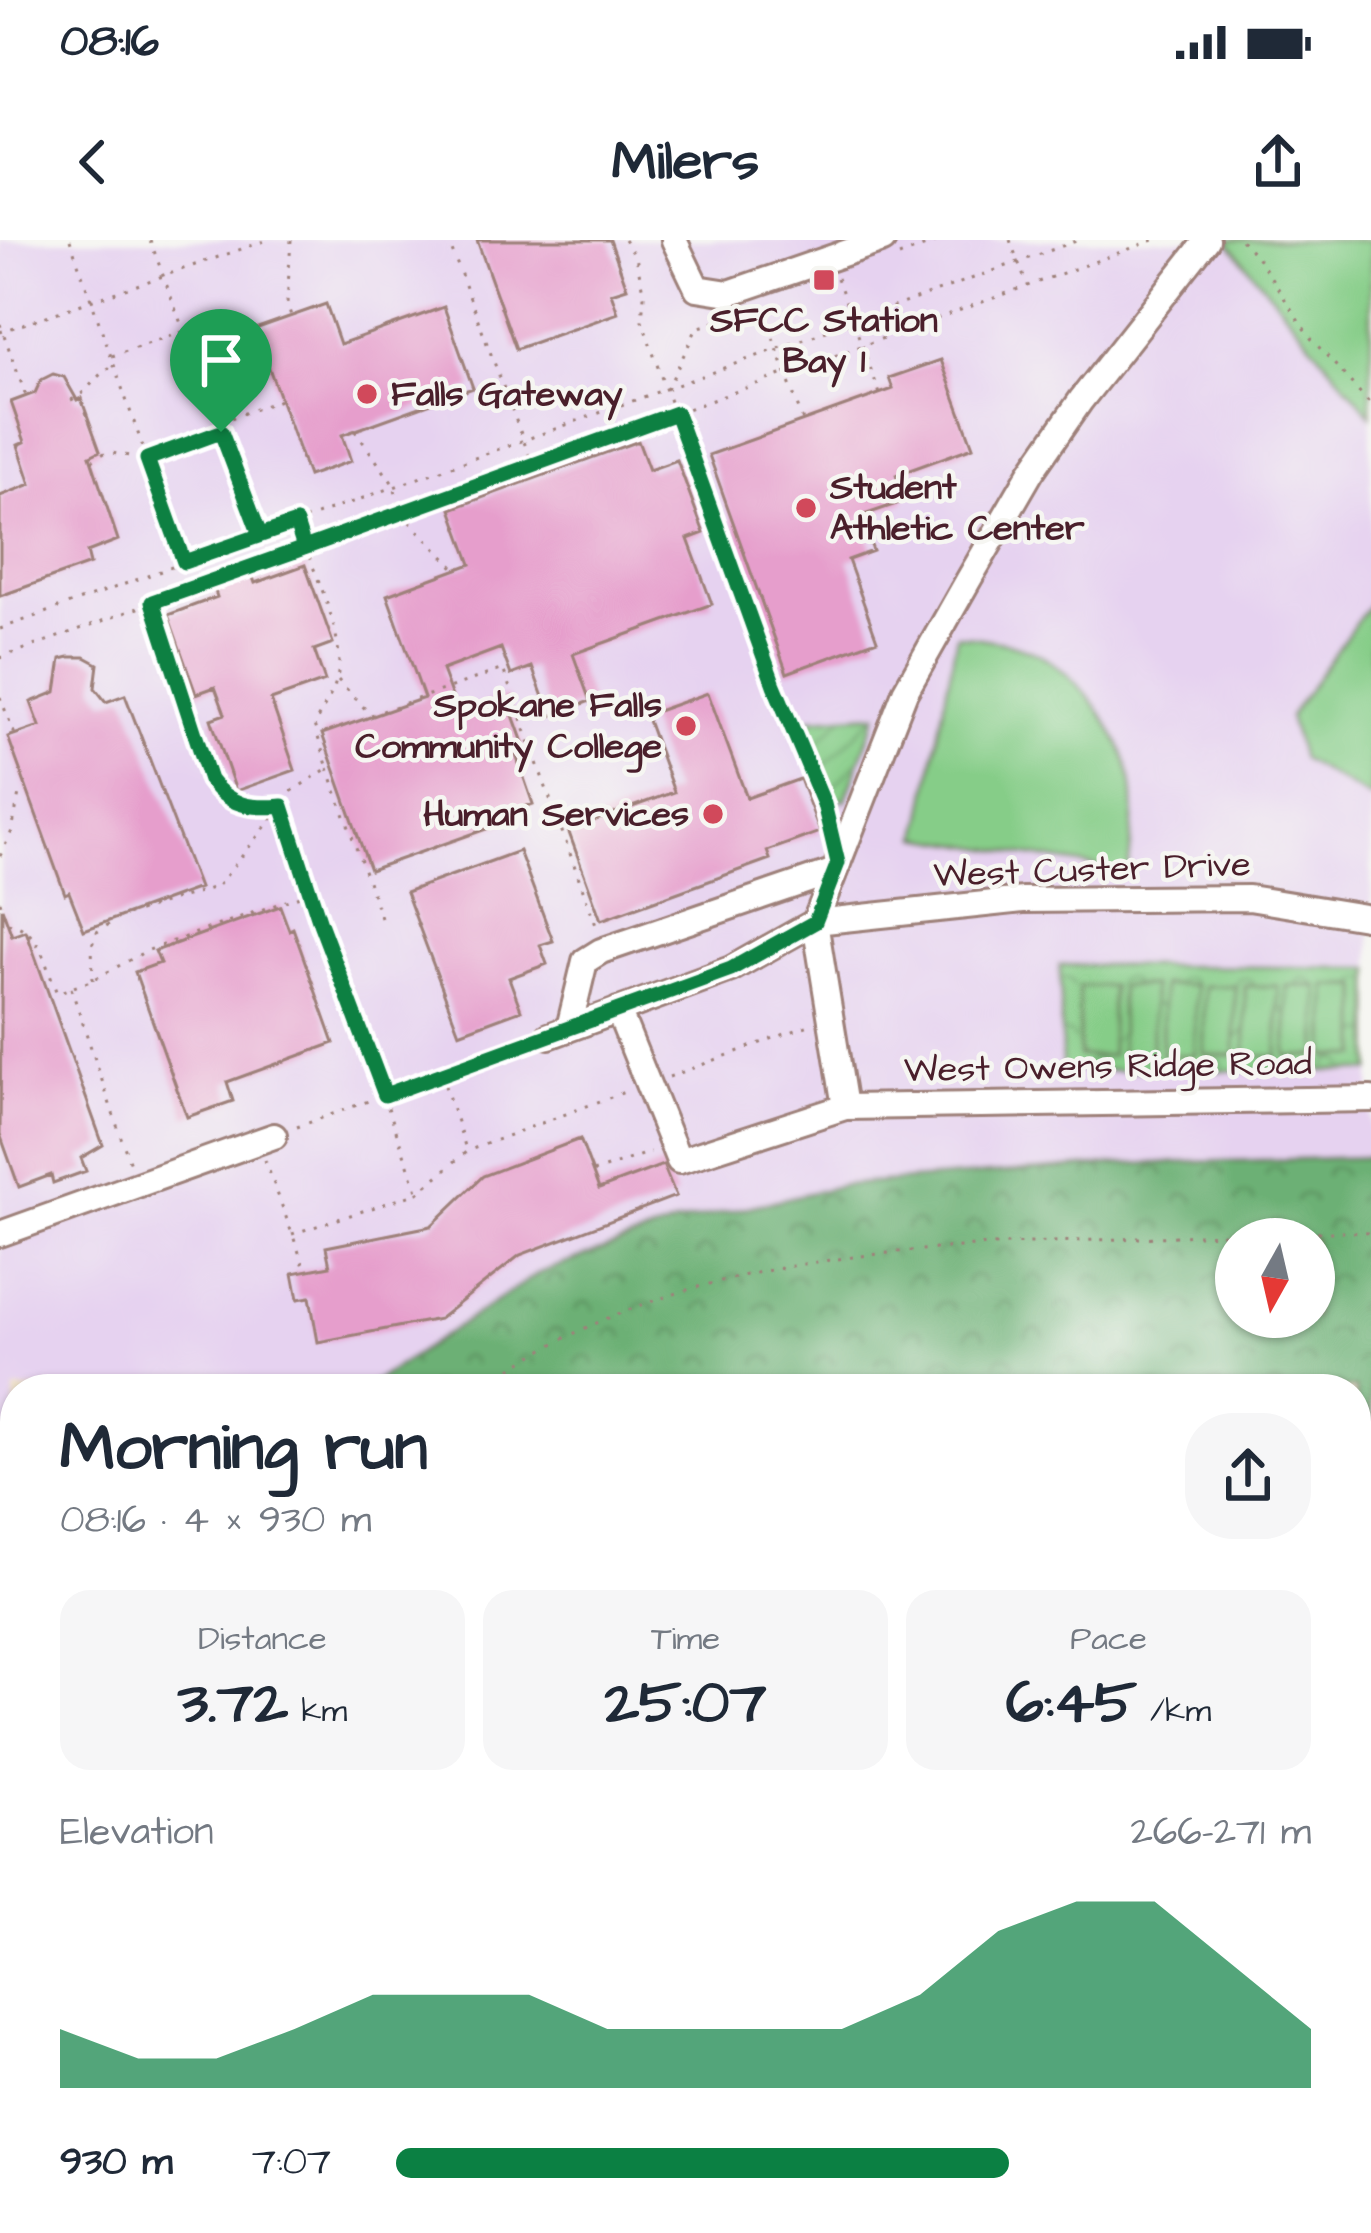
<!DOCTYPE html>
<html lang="en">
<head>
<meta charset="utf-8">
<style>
	body { margin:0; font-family:"Architects Daughter",sans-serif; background:#f6f6f7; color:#1f2937; height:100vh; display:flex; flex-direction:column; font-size:45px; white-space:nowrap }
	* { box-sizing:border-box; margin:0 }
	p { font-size:39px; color:#747a83 }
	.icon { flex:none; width:66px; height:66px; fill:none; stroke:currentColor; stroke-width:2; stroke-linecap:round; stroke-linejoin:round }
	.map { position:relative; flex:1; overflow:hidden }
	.sheet { position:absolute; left:0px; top:1134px; width:1371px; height:861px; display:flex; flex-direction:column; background:#fff; border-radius:48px 48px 0 0; box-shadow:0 3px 9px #0004 }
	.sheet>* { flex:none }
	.needle { width:78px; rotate:188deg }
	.tools { position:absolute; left:1215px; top:978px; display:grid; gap:24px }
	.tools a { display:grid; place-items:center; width:120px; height:120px; border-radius:50%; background:#fff; box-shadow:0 3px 9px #0004; font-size:60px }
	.pin { position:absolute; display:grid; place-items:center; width:102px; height:102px; color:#fff; margin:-123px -51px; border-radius:50% 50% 50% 0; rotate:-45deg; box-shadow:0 0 12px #0007 }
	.pin .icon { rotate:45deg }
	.round { display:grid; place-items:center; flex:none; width:126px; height:126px; border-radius:48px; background:#f6f6f7 }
	.summary { display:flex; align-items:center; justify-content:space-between; height:204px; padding:0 60px }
	h1 { font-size:66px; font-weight:700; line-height:90px }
	.stats { display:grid; grid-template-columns:repeat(3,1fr); gap:18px; height:204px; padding:12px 60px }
	.stats div { display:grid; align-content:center; border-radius:30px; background:#f6f6f7; text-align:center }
	.stats b { font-size:60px; font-weight:700 }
	.stats small { font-size:33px; font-weight:400 }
	.stats p { font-size:33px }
	.chart { height:336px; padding:24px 60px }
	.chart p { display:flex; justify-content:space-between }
	.chart svg { width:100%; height:216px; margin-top:12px; fill:#0b8043; opacity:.7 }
	ul { padding:0 60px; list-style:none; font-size:39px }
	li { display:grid; grid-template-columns:192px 144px 1fr; align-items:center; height:90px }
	li i { height:30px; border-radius:15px; background:#0b8043 }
	.status { display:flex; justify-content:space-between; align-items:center; height:84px; padding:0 60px; background:#fff; direction:ltr }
	.status svg { height:33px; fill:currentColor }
	header { display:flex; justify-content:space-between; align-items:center; height:156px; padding:0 60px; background:#fff; font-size:54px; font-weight:700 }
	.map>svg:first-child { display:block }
	.built { fill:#e6d2f0 }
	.grass { fill:url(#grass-dots); stroke:#68765a; stroke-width:3 }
	.forest { fill:url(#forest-crowns); stroke:#5b6850; stroke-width:3; fill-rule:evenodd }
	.park { fill:url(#park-crowns); stroke:#68765a; stroke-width:3 }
	.garden { fill:url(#garden-furrows); stroke:#68765a; stroke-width:3 }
	.pitch { fill:#86cd88; stroke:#68765a; stroke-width:3 }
	.water { fill:url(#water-rules); stroke:#5e6888; stroke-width:3 }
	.building { fill:#e69ecc }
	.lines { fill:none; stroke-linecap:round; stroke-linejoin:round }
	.minor-casing { stroke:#9e817a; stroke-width:30 }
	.path { stroke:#9e817a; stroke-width:3; stroke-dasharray:3 9; stroke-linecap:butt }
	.minor { stroke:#fff; stroke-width:24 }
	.route-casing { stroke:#fff; stroke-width:24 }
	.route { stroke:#0b8043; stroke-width:15 }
	.poi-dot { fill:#d1495b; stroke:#f6f6f2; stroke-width:4.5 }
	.labels { text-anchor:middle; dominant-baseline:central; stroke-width:9; stroke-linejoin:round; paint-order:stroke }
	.poi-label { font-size:36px; font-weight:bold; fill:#4a1f2b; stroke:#f6f6f2; text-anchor:start }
	.street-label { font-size:36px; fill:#4a1f2b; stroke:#f6f6f2 }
</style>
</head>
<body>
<div class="status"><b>08:16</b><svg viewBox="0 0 49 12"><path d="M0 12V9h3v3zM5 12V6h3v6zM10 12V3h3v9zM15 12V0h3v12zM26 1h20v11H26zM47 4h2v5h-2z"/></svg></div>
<header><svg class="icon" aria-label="back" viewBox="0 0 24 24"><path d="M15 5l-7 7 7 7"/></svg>Milers<svg class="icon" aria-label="share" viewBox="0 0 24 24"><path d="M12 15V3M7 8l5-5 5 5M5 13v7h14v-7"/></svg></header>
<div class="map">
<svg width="1371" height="1993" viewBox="0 0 1371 1993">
	<defs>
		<pattern id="grass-dots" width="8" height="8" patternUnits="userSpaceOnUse" patternTransform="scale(3)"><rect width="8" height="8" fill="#86cd88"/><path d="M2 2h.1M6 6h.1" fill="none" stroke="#70a66f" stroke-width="1.8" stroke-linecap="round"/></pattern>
		<pattern id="forest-crowns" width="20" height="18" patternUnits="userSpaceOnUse" patternTransform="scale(3)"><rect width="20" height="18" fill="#6cb074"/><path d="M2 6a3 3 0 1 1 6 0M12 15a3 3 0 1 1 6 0" fill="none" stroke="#5b8f5f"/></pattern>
		<pattern id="park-crowns" width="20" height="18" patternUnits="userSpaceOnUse" patternTransform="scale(3)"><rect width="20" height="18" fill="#86cd88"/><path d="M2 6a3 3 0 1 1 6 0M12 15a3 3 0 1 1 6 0" fill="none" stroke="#70a66f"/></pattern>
		<pattern id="garden-furrows" width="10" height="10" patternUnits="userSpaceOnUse" patternTransform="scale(3)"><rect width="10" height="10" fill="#86cd88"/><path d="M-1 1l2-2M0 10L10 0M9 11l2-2" fill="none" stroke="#70a66f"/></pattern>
		<pattern id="water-rules" width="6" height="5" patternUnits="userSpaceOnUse" patternTransform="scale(3)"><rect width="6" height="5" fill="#71b1e5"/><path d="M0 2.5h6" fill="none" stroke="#5f8fba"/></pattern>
	</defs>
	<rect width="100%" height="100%" fill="#f6f6f2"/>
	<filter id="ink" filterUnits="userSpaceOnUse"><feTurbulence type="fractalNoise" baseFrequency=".00833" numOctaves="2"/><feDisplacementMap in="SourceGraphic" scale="24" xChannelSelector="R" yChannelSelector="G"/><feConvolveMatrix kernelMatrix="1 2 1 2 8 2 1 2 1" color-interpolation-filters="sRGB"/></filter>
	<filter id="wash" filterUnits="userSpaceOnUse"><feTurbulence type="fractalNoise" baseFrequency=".004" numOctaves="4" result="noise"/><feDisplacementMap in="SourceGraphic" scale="48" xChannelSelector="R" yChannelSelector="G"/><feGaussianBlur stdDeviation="2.7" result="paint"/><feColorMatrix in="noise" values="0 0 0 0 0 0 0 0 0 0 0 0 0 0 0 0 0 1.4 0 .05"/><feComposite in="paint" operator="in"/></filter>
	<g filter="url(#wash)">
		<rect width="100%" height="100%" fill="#f1e3c9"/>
		<path class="built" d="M 0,0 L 1371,0 L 1371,982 L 1169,973 L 440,1149 L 15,1149 L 15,1322 L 0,1324 Z"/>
		<path class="grass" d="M 0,1927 L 15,1928 L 15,1980 L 760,1980 L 848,1993 L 0,1993 Z"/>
		<path class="forest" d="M 1371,917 L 1371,1489 L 1356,1490 L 1356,1149 L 363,1149 L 539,1033 L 678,983 L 844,945 L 1124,924 ZM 1236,999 L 1314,999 L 1314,1077 L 1236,1077 Z
			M 0,1254 L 15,1259 L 15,1552 L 0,1552 Z"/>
		<path class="park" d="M 1060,725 L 1371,728 L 1371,831 L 1062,830 Z
			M 1371,1890 L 1371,1993 L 1145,1993 L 1029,1980 L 1356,1980 L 1356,1892 Z"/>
		<path class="garden" d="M 877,474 L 845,561 L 828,555 L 800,479 Z"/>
		<path class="pitch" d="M 1226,0 L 1371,0 L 1371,175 Z
			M 1371,362 L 1371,558 L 1301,519 L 1289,477 Z
			M 957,395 C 982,398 1016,402 1039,414 C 1081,438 1122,493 1131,539 C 1137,570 1131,602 1128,632 L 919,597 Z
			M 1162,745 L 1195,745 L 1195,815 L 1162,815 Z
			M 1079,746 L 1111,746 L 1111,816 L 1079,816 Z
			M 1120,746 L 1152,746 L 1152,816 L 1121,816 Z
			M 1204,746 L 1235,746 L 1235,815 L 1204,815 Z
			M 1245,746 L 1278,746 L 1278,816 L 1246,816 Z
			M 1287,746 L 1318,746 L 1319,816 L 1287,816 Z
			M 1327,746 L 1359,746 L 1359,816 L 1327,816 Z"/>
		<path class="water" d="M 0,1509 L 15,1512 L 15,1821 L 0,1820 Z
			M 1356,1650 L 1371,1652 L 1371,1890 L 1356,1892 Z"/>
		<g id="blocks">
			<path class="building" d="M 477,0 L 610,0 L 627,48 L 611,53 L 618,73 L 516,109 Z
				M 326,64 L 340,104 L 444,67 L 473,148 L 342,195 L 351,221 L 308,236 L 255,89 Z
				M 941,120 L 973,207 L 896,235 L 905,261 L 861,276 L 873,311 L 848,320 L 877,400 L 787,433 L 709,215 L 893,149 L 889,138 Z
				M 53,134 L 64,137 L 77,160 L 81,158 L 100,211 L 90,216 L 118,300 L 87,312 L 90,324 L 0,356 L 0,256 L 31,244 L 18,205 L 25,202 L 11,162 L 35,153 L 41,140 Z
				M 638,201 L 649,230 L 677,220 L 704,293 L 688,299 L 712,364 L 573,414 L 590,461 L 550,476 L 532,427 L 511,435 L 501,408 L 442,430 L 458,473 L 506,456 L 526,511 L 516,515 L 533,564 L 504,574 L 506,582 L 370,630 L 322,494 L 424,458 L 387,355 L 471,324 L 451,269 Z
				M 305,325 L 333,403 L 314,410 L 325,441 L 271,460 L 295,530 L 236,551 L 211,479 L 225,474 L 215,447 L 196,454 L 168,375 L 217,357 L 214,348 L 252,335 L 255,343 Z
				M 69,417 L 85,417 L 98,424 L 95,448 L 106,462 L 125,455 L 199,648 L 84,690 L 69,652 L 65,654 L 8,497 L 40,486 L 31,462 L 56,452 L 61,419 Z
				M 708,453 L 747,558 L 800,539 L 820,592 L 767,611 L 770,619 L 601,680 L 568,590 L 674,552 L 646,475 Z
				M 519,611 L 553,701 L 540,705 L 547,724 L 509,738 L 521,770 L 459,793 L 406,652 Z
				M 280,666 L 289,690 L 293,688 L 334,803 L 227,842 L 233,861 L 187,877 L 135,732 L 160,723 L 155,711 Z
				M 2,668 L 12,696 L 26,691 L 103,905 L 81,918 L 86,931 L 53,943 L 51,935 L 19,947 L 0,894 Z
				M 580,899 L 599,949 L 663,925 L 676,956 L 520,1015 L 439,1079 L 318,1102 L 310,1057 L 298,1059 L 293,1033 L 330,1026 L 326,1007 L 431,986 L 483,936 Z"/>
		</g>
	</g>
	<g filter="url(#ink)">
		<use href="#blocks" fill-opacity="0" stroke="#9e817a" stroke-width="3"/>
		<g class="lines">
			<defs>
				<path id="minor" d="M 674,0 L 697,48 L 729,53 L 883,0
					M 815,682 L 1023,660 L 1249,658 L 1371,678
					M 815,682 L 845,867
					M 618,770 L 679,921 L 845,867 L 1371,859
					M 569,788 L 585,721 L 601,711 L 835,631
					M 549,796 L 731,729 L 815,682 L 905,452 L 969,339 L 1031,232 L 1081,160 L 1207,0
					M 0,994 L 274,896
					M 0,1917 L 15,1917
					M 969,1980 L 1050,1993"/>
			</defs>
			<use href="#minor" class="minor-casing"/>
			<path class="path" d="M 70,0 L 183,321
				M 150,0 L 259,294
				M 291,0 L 287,63 L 291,76
				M 448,0 L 532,223
				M 624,0 L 636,17 L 644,56 L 642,80 L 666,151 L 828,583
				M 1010,0 L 1027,45
				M 1241,0 L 1259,19 L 1309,96 L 1371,165
				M 899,16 L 942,0
				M 837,38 L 880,154
				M 761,64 L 803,181
				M 0,84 L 26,156
				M 0,92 L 268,0
				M 112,116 L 182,92
				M 667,149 L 697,88 L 732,76
				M 71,160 C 90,152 95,134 113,126
				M 220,182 L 280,160
				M 355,191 L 394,245 L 400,272 L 457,330
				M 92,221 L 106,212 L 147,219 L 220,193
				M 152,362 L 210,540 C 229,566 251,570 282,566 L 418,953
				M 0,389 L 1079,0
				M 0,418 L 1154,0
				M 338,440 L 371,475 L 503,429 L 597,688
				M 0,457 L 15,495
				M 328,528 L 381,678
				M 0,616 L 12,591 L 19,554
				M 0,661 L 7,683 C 41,688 45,726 57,753 L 93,740 L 146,711 L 308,653
				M 93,740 L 92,705 L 97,692 L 120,677 L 218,646 L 282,566 L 286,555 L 328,528 L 314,485 C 321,471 332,456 336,441 C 350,399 310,325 296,283
				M 71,748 L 131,927
				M 441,834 L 466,909
				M 669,837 L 812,784
				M 297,887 L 530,802
				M 265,920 L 304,1026
				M 593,932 L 650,912
				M 292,994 L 418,953 L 467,911 L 627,851
				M 481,1149 C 662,1018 884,1009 1098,1000 C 1186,996 1283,989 1371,993
				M 0,1355 L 15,1353
				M 1356,1370 L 1371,1374
				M 0,1479 L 15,1480
				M 0,1877 L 15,1877
				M 1356,1922 L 1371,1922"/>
			<use href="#minor" class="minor"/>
		</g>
	</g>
	<g class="lines" filter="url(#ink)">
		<defs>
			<path id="route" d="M 221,192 L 260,295 L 296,283 L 304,308 L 152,362 L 210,540 C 229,566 251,569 282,566 L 320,683 L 385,855 L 731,729 L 815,682 L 838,623 L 824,564 L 774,445 L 676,173 L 304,308 L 296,283 L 184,322 L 147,219 L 221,192"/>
		</defs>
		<use href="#route" class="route-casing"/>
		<use href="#route" class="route"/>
	</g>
	<g class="poi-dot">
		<rect x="812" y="28" width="24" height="24" rx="6"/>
		<circle cx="367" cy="154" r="12"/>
		<circle cx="806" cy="268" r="12"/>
		<circle cx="686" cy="486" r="12"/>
		<circle cx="713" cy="574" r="12"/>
	</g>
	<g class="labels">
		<g class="poi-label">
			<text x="824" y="80" text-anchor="middle">SFCC Station<tspan x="824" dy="41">Bay 1</tspan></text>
			<text x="391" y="154">Falls Gateway</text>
			<text x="830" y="247">Student<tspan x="830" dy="41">Athletic Center</tspan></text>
			<text x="662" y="465" text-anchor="end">Spokane Falls<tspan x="662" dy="41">Community College</tspan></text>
			<text x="689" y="574" text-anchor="end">Human Services</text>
		</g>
		<g class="street-label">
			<text transform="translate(1092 630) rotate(-2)">West Custer Drive</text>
			<text transform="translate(1108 827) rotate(-1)">West Owens Ridge Road</text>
		</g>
	</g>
</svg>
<div class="tools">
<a><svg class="needle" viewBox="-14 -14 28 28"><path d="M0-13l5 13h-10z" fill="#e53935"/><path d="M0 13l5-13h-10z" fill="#747a83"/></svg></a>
</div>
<div class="pin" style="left:221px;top:192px;background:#1e9e55"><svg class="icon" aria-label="arrive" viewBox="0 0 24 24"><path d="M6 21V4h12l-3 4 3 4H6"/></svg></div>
<section class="sheet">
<div class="summary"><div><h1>Morning run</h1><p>08:16 · 4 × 930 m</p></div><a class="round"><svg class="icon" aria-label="share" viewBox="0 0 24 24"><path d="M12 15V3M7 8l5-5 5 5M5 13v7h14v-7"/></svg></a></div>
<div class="stats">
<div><p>Distance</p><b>3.72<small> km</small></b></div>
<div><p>Time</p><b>25:07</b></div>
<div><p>Pace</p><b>6:45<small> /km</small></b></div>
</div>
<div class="chart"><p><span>Elevation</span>266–271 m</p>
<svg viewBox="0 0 160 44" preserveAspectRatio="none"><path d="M0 44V32L10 38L20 38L30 32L40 25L50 25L60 25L70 32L80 32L90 32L100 32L110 25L120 12L130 6L140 6L150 19L160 32V44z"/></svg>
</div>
<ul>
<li><b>930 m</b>7:07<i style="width:67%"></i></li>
</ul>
</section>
</div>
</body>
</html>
